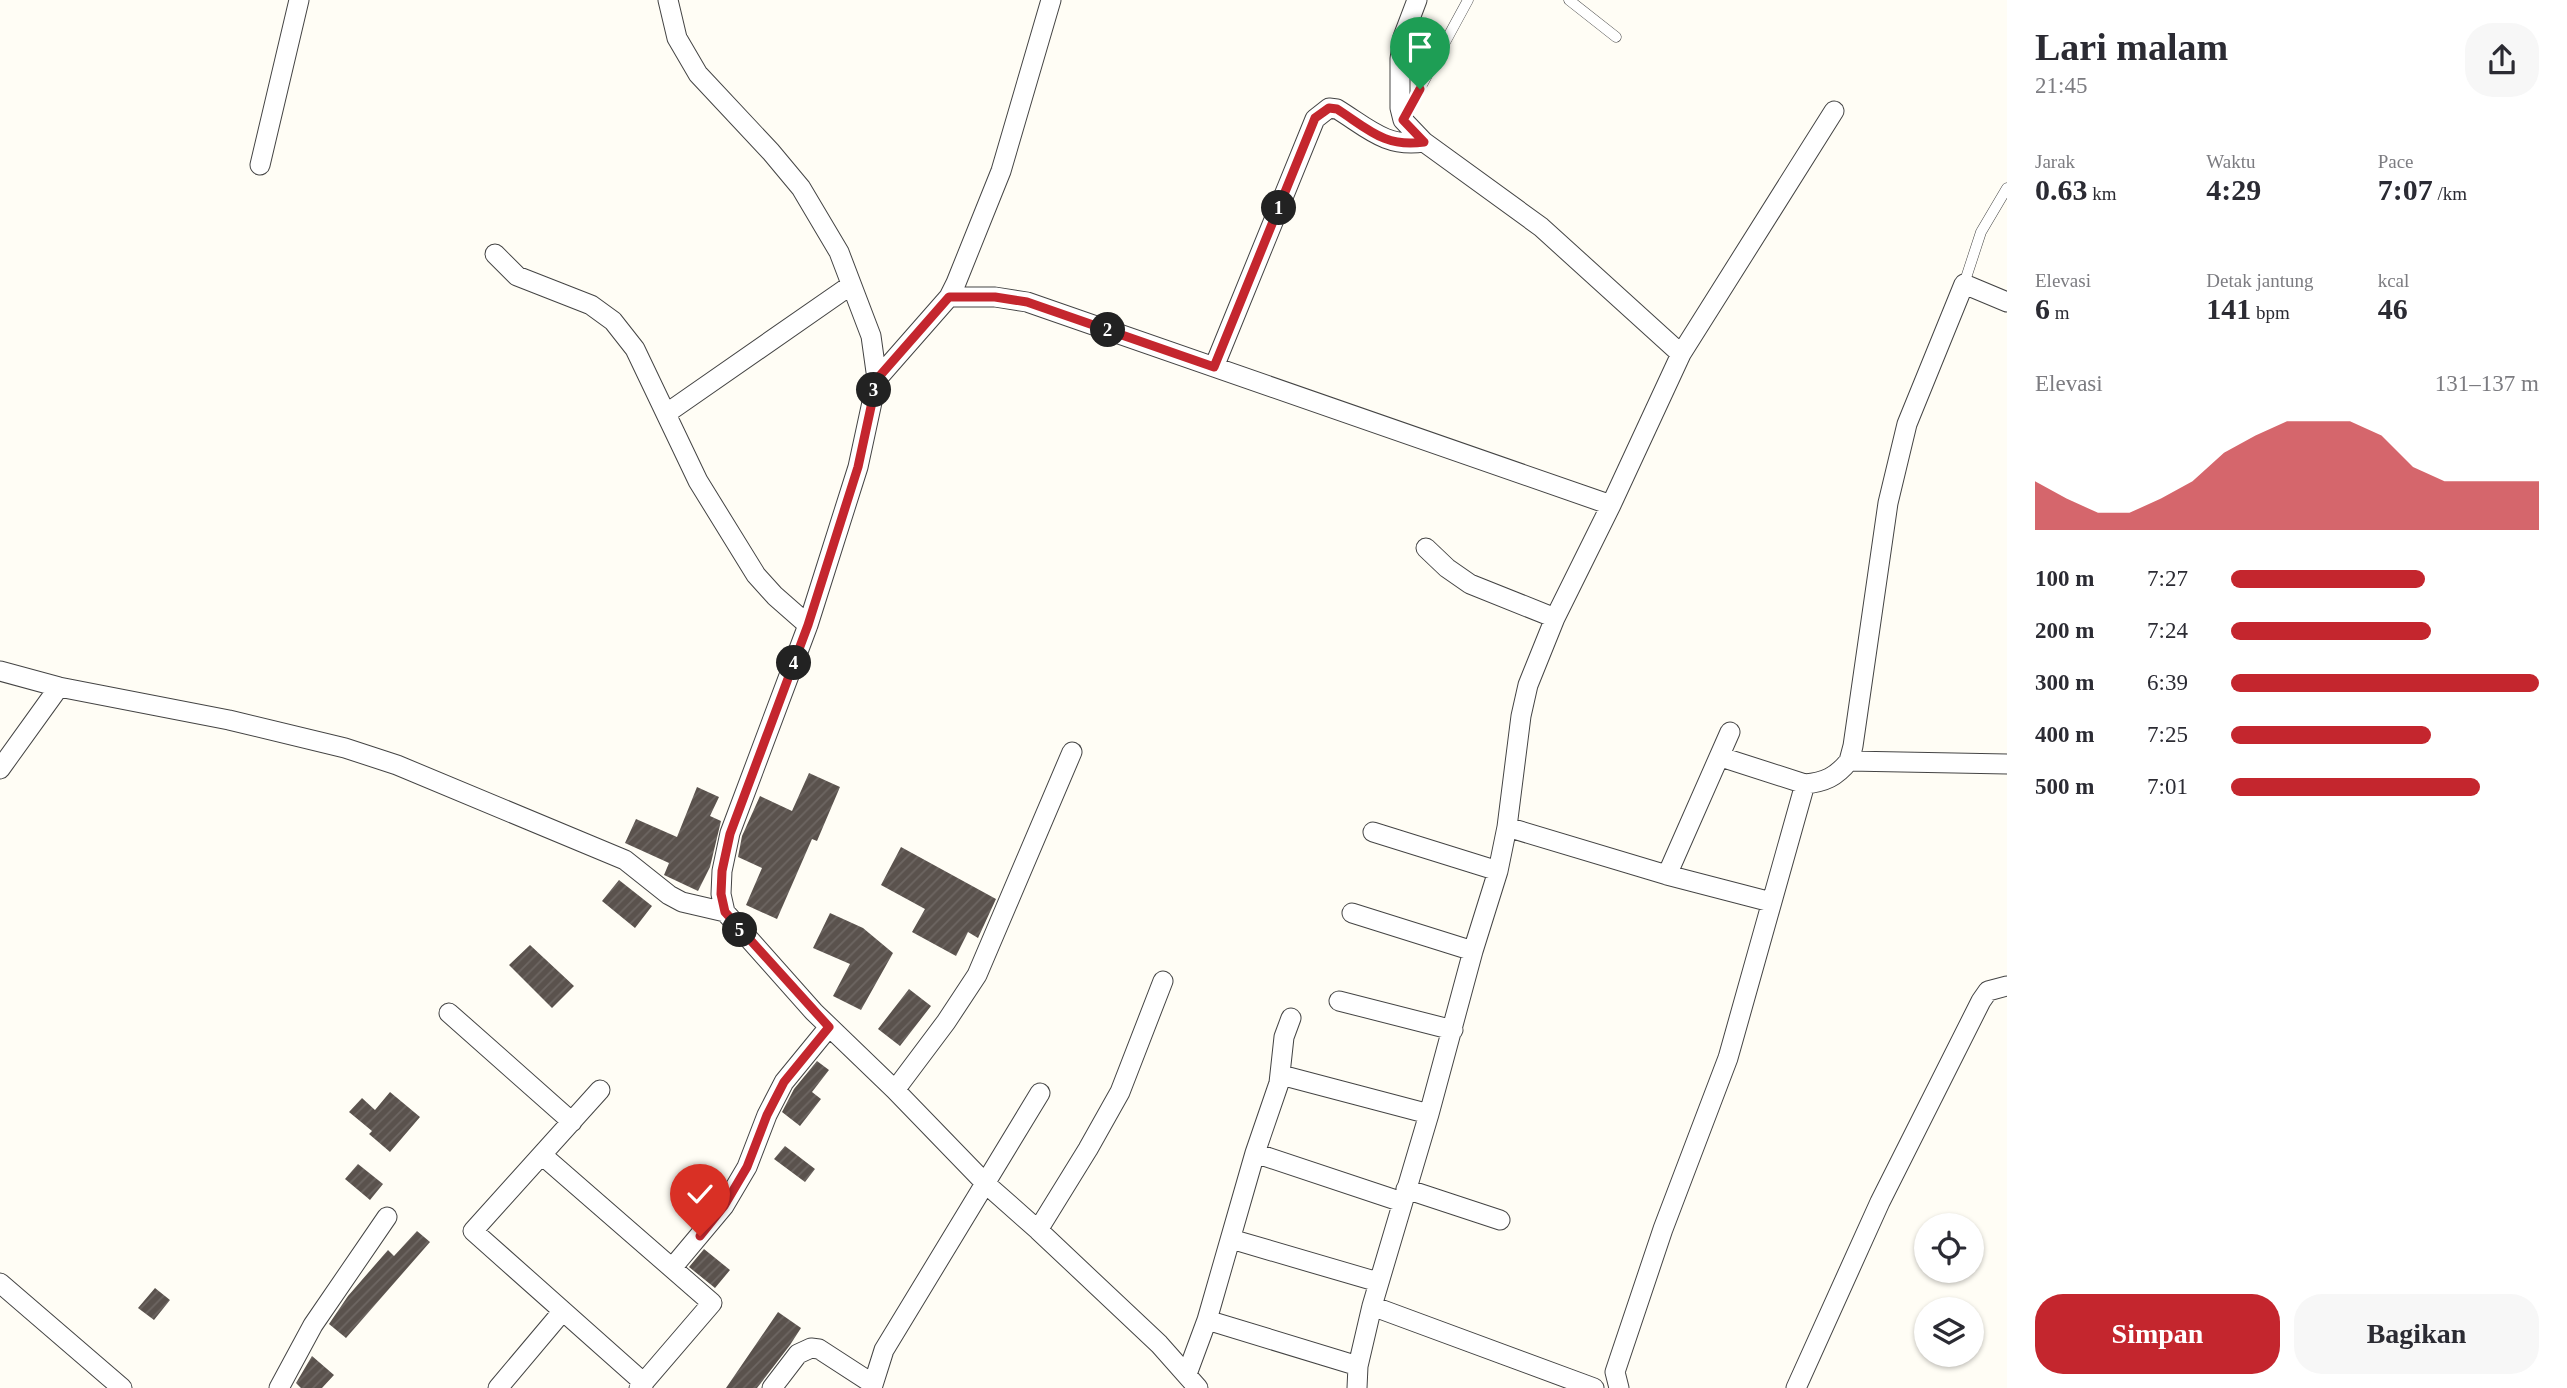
<!DOCTYPE html>
<html lang="id">
<head>
<meta charset="utf-8">
<style>
	body { margin:0; font-family:"Times New Roman",serif; background:#f7f7f7; color:#2b2b33; height:100vh; display:flex; flex-direction:column; font-size:26px; white-space:nowrap }
	* { box-sizing:border-box; margin:0 }
	p { font-size:23px; color:#7c7c81 }
	.icon { flex:none; width:38px; height:38px; fill:none; stroke:currentColor; stroke-width:2; stroke-linecap:round; stroke-linejoin:round }
	.map { position:relative; flex:1; overflow:hidden }
	.panel { display:flex; flex-direction:column; background:#fff; width:560px }
	.panel>* { flex:none }
	.tools { position:absolute; left:1914px; top:1213px; display:grid; gap:14px }
	.tools a { display:grid; place-items:center; width:70px; height:70px; border-radius:50%; background:#fff; box-shadow:0 2px 5px #0004; font-size:35px }
	.pin { position:absolute; display:grid; place-items:center; width:60px; height:60px; color:#fff; margin:-72px -30px; border-radius:50% 50% 50% 0; rotate:-45deg; box-shadow:0 0 7px #0007 }
	.pin .icon { rotate:45deg }
	.km { position:absolute; width:35px; height:35px; margin:-18px; border-radius:50%; background:#222; color:#fff; font-size:19px; line-height:35px; text-align:center }
	.round { display:grid; place-items:center; flex:none; width:74px; height:74px; border-radius:28px; background:#f7f7f7 }
	.summary { display:flex; align-items:center; justify-content:space-between; height:119px; padding:0 28px }
	h1 { font-size:38px; font-weight:800; line-height:52px }
	.metrics { display:grid; grid-template-columns:repeat(3,1fr); gap:10px; height:119px; padding:7px 28px }
	.metrics div { display:grid; align-content:center }
	.metrics b { font-size:30px; font-weight:800 }
	.metrics small { font-size:19px; font-weight:400 }
	.metrics p { font-size:19px }
	.chart { height:196px; padding:14px 28px }
	.chart p { display:flex; justify-content:space-between }
	.chart svg { width:100%; height:126px; margin-top:7px; fill:#c4262e; opacity:.7 }
	.button { display:flex; gap:14px; margin-top:auto; padding:14px 28px }
	.button a { flex:1; height:80px; border-radius:28px; background:#c4262e; color:#fff; font-size:28px; font-weight:800; line-height:80px; text-align:center }
	.button a+a { background:#f7f7f7; color:#2b2b33 }
	ul { padding:0 28px; list-style:none; font-size:23px }
	li { display:grid; grid-template-columns:112px 84px 1fr; align-items:center; height:52px }
	li i { height:18px; border-radius:9px; background:#c4262e }
	main { display:flex; flex:1; min-height:0 }
	.map>svg:first-child { display:block }
	.building { fill:url(#building-hatch) }
	.lines { fill:none; stroke-linecap:round; stroke-linejoin:round }
	.service-casing { stroke:#444; stroke-width:11 }
	.minor-casing { stroke:#444; stroke-width:21 }
	.service { stroke:#fff; stroke-width:10 }
	.minor { stroke:#fff; stroke-width:19 }
	.route-casing { stroke:#fff; stroke-width:14 }
	.route { stroke:#c4262e; stroke-width:9 }
</style>
</head>
<body>
<main>
<div class="map">
<svg width="2007" height="1388" viewBox="0 0 2007 1388">
	<defs>
		<pattern id="building-hatch" width="6" height="6" patternUnits="userSpaceOnUse" patternTransform="scale(1.75)"><rect width="6" height="6" fill="#5a524d"/><path d="M-1 1l2-2M0 6l6-6M5 7l2-2" fill="none" stroke="#6d6662"/></pattern>
	</defs>
	<rect width="100%" height="100%" fill="#fffdf5"/>
	<path class="building" d="M 809,773 L 840,787 L 817,841 L 812,839 L 777,919 L 746,905 L 762,868 L 738,857 L 742,836 L 760,796 L 792,811 Z
		M 697,787 L 719,797 L 710,816 L 721,821 L 710,867 L 698,891 L 664,875 L 669,863 L 625,843 L 636,819 L 677,837 Z
		M 901,847 L 996,899 L 978,938 L 968,932 L 956,956 L 912,932 L 925,909 L 881,885 Z
		M 619,880 L 652,906 L 635,928 L 602,901 Z
		M 830,913 L 863,928 L 893,953 L 861,1010 L 833,996 L 850,964 L 813,948 Z
		M 530,945 L 574,986 L 552,1008 L 509,965 Z
		M 909,989 L 931,1006 L 900,1046 L 878,1029 Z
		M 817,1061 L 829,1070 L 812,1092 L 821,1099 L 800,1126 L 782,1112 L 794,1089 Z
		M 390,1092 L 420,1117 L 390,1152 L 369,1134 L 372,1131 L 349,1112 L 362,1098 L 375,1110 Z
		M 785,1146 L 815,1169 L 805,1182 L 774,1159 Z
		M 358,1164 L 383,1184 L 370,1200 L 345,1179 Z
		M 417,1231 L 430,1242 L 346,1338 L 329,1324 L 348,1296 L 388,1250 L 394,1256 Z
		M 704,1249 L 730,1270 L 715,1288 L 689,1267 Z
		M 155,1288 L 170,1300 L 154,1320 L 138,1308 Z
		M 778,1312 L 801,1328 L 790,1345 L 757,1388 L 726,1388 Z
		M 312,1356 L 334,1375 L 322,1388 L 301,1388 L 296,1383 Z"/>
	<g class="lines">
		<defs>
			<path id="service" d="M 1569,0 L 1616,37
				M 1405,116 L 1468,0
				M 1964,284 L 1981,232 L 2007,188"/>
			<path id="minor" d="M 668,0 L 677,38 L 698,74 L 771,152 L 801,188 L 839,252 L 871,336 L 877,379 L 858,467 L 808,625 L 730,833 L 722,871 L 721,894 L 725,912 L 814,1012 L 895,1090 L 986,1184 L 1038,1230 L 1159,1344 L 1198,1388
				M 260,165 L 299,0
				M 495,254 L 517,276 L 591,305 L 613,321 L 635,349 L 698,481 L 756,575 L 775,596 L 808,625
				M 949,297 L 995,297 L 1027,302 L 1611,505
				M 2007,302 L 1964,284 L 1907,424 L 1888,503 L 1853,746 L 1849,761 L 2007,764
				M 1681,354 L 1834,111
				M 1214,367 L 1315,119 L 1329,108 L 1337,109 C 1368,128 1386,148 1424,142
				M 877,379 L 949,297 L 956,283 L 1001,171 L 1051,0
				M 667,413 L 851,285
				M 1426,548 L 1447,568 L 1470,584 L 1555,618
				M 0,671 L 59,687 L 229,720 L 345,748 L 397,765 L 625,860 L 669,895 L 682,902 L 725,912
				M 1721,757 L 1805,784
				M 0,769 L 59,687
				M 1507,827 L 1667,875 L 1771,902
				M 1373,832 L 1498,871
				M 1667,875 L 1730,732
				M 1352,913 L 1473,951
				M 1339,1001 L 1453,1030
				M 449,1013 L 572,1122
				M 1281,1075 L 1429,1114
				M 600,1090 L 473,1231 L 644,1383
				M 895,1090 L 946,1022 L 977,975 L 1072,752
				M 1255,1153 L 1402,1202
				M 542,1155 L 712,1303 L 639,1388
				M 1406,1189 L 1500,1220
				M 1038,1230 L 1088,1149 L 1120,1092 L 1163,981
				M 1231,1239 L 1378,1282
				M 672,1268 L 724,1206 L 747,1167 L 767,1115 L 784,1082 L 829,1027
				M 0,1283 L 122,1388
				M 1372,1306 L 1594,1388
				M 1207,1320 L 1358,1366
				M 1187,1374 L 1207,1320 L 1255,1153 L 1279,1083 L 1284,1037 L 1291,1018
				M 279,1388 L 313,1325 L 387,1217
				M 498,1388 L 562,1312
				M 772,1388 L 798,1354 L 811,1348 L 819,1349 L 873,1384
				M 872,1388 L 884,1350 L 1040,1093
				M 1357,1388 L 1358,1366 L 1372,1306 L 1429,1114 L 1473,951 L 1498,871 L 1507,827 L 1521,716 L 1528,685 L 1555,618 L 1611,505 L 1681,354 L 1541,227 L 1424,142 L 1403,120 L 1400,108 L 1400,59 L 1403,37 L 1417,0
				M 1619,1388 L 1615,1372 L 1619,1360 L 1663,1229 L 1728,1058 L 1805,784 C 1825,782 1836,777 1849,761
				M 1796,1388 L 1880,1202 L 1981,1001 L 1988,991 L 2007,986"/>
		</defs>
		<use href="#service" class="service-casing"/>
		<use href="#minor" class="minor-casing"/>
		<use href="#service" class="service"/>
		<use href="#minor" class="minor"/>
	</g>
	<g class="lines">
		<defs>
			<path id="route" d="M 700,1236 L 724,1206 L 747,1167 L 767,1115 L 784,1082 L 829,1027 L 725,912 L 721,894 L 722,871 L 730,834 L 808,625 L 858,467 L 877,379 L 949,297 L 995,297 L 1027,302 L 1214,367 L 1315,118 L 1329,108 L 1337,109 C 1368,129 1385,148 1424,142 L 1403,120 L 1420,89"/>
		</defs>
		<use href="#route" class="route-casing"/>
		<use href="#route" class="route"/>
	</g>
</svg>
<div class="tools">
<a><svg class="icon" aria-label="locate" viewBox="0 0 24 24"><circle cx="12" cy="12" r="6"/><path d="M12 2v4M12 18v4M2 12h4M18 12h4"/></svg></a>
<a><svg class="icon" aria-label="layers" viewBox="0 0 24 24"><path d="M12 4l9 5-9 5-9-5zM3 14l9 5 9-5"/></svg></a>
</div>
<div class="pin" style="left:1420px;top:89px;background:#1e9e55"><svg class="icon" aria-label="arrive" viewBox="0 0 24 24"><path d="M6 21V4h12l-3 4 3 4H6"/></svg></div>
<div class="pin" style="left:700px;top:1236px;background:#d93025"><svg class="icon" aria-label="check" viewBox="0 0 24 24"><path d="M5 12l5 5 9-10"/></svg></div>
<b class="km" style="left:1279px;top:208px">1</b>
<b class="km" style="left:1108px;top:330px">2</b>
<b class="km" style="left:874px;top:390px">3</b>
<b class="km" style="left:794px;top:663px">4</b>
<b class="km" style="left:740px;top:930px">5</b>
</div>
<section class="panel">
<div class="summary"><div><h1>Lari malam</h1><p>21:45</p></div><a class="round"><svg class="icon" aria-label="share" viewBox="0 0 24 24"><path d="M12 15V3M7 8l5-5 5 5M5 13v7h14v-7"/></svg></a></div>
<div class="metrics">
<div><p>Jarak</p><b>0.63<small> km</small></b></div>
<div><p>Waktu</p><b>4:29</b></div>
<div><p>Pace</p><b>7:07<small> /km</small></b></div>
</div>
<div class="metrics">
<div><p>Elevasi</p><b>6<small> m</small></b></div>
<div><p>Detak jantung</p><b>141<small> bpm</small></b></div>
<div><p>kcal</p><b>46</b></div>
</div>
<div class="chart"><p><span>Elevasi</span>131–137 m</p>
<svg viewBox="0 0 160 44" preserveAspectRatio="none"><path d="M0 44V27L10 33L20 38L30 38L40 33L50 27L60 17L70 11L80 6L90 6L100 6L110 11L120 22L130 27L140 27L150 27L160 27V44z"/></svg>
</div>
<ul>
<li><b>100 m</b>7:27<i style="width:63%"></i></li>
<li><b>200 m</b>7:24<i style="width:65%"></i></li>
<li><b>300 m</b>6:39<i style="width:100%"></i></li>
<li><b>400 m</b>7:25<i style="width:65%"></i></li>
<li><b>500 m</b>7:01<i style="width:81%"></i></li>
</ul>
<div class="button"><a>Simpan</a><a>Bagikan</a></div>
</section>
</main>
</body>
</html>
